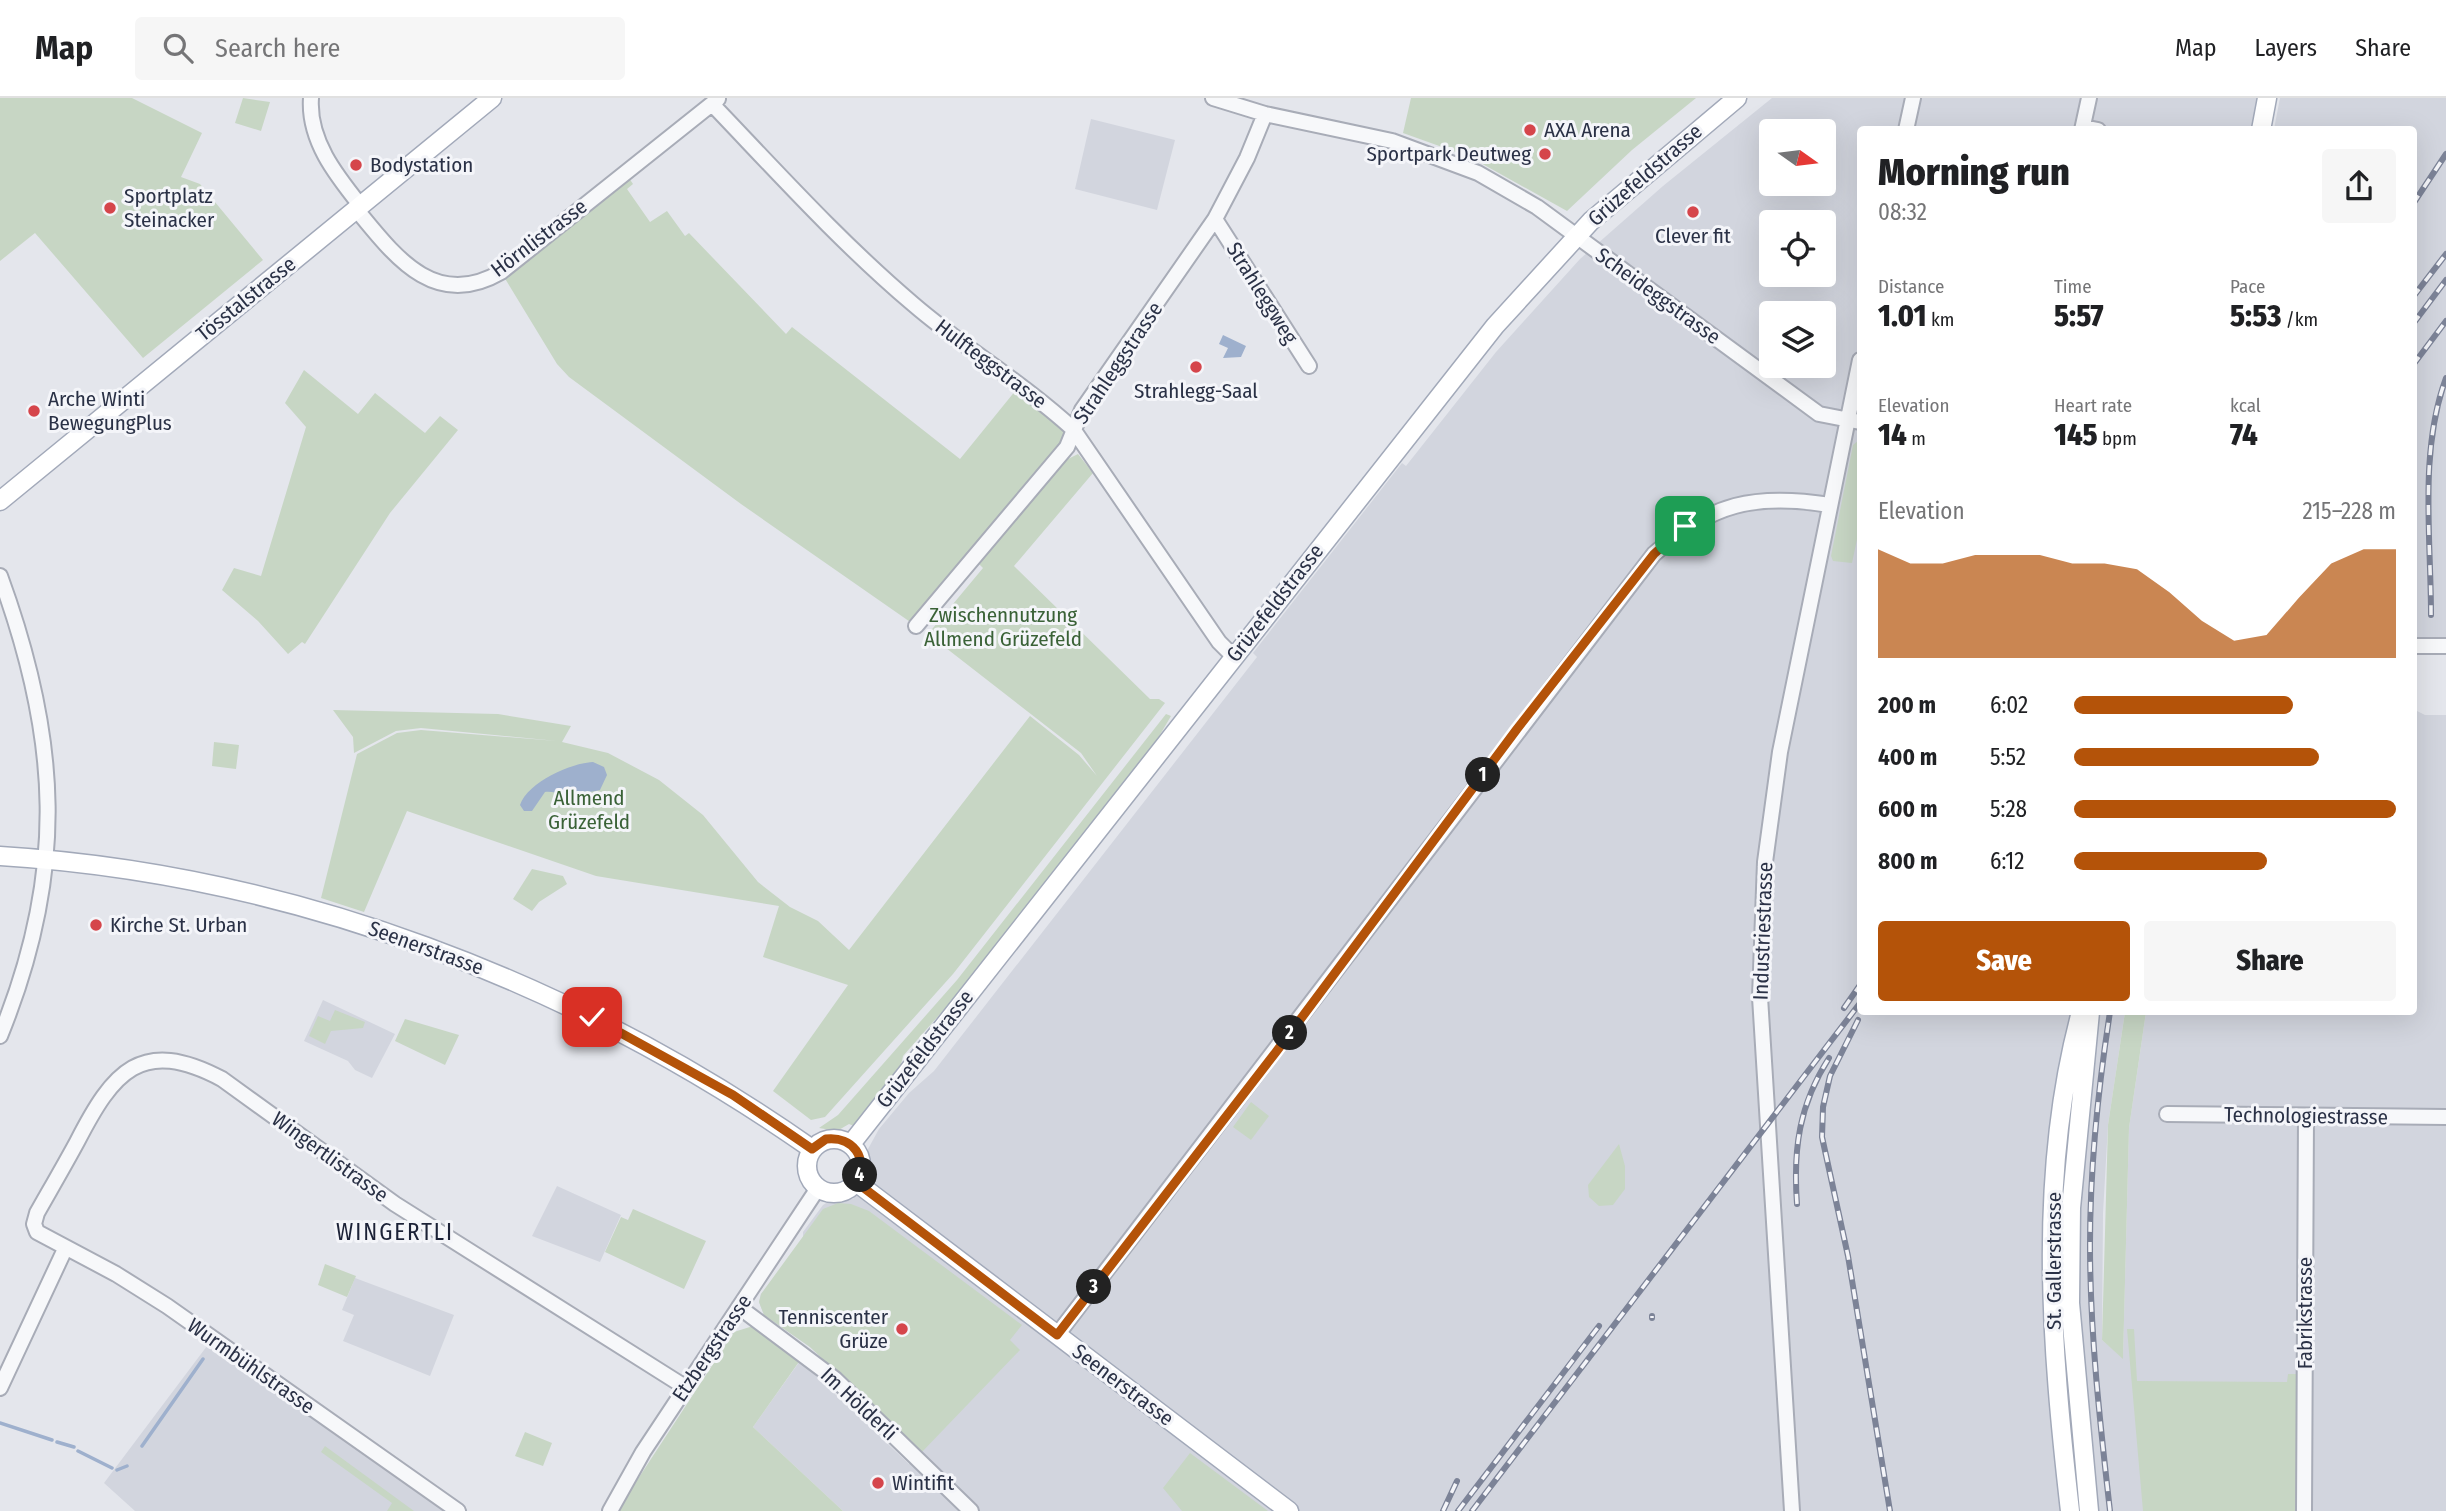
<!DOCTYPE html>
<html lang="en">
<head>
<meta charset="utf-8">
<style>
	body { margin:0; font-family:"Fira Sans Condensed",sans-serif; background:#f6f6f6; color:#202124; height:100vh; display:flex; flex-direction:column; font-size:26px; white-space:nowrap }
	* { box-sizing:border-box; margin:0 }
	p { font-size:23px; color:#757577 }
	.icon { flex:none; width:38px; height:38px; fill:none; stroke:currentColor; stroke-width:2; stroke-linecap:round; stroke-linejoin:round }
	.map { position:relative; flex:1; overflow:hidden }
	.sheet { position:absolute; left:1857px; top:28px; width:560px; height:889px; display:flex; flex-direction:column; background:#fff; border-radius:7px; box-shadow:0 7px 28px #0002 }
	.sheet>* { flex:none }
	.needle { width:46px; rotate:104deg }
	.tools { position:absolute; left:1759px; top:21px; display:grid; gap:14px }
	.tools a { display:grid; place-items:center; width:77px; height:77px; border-radius:7px; background:#fff; box-shadow:0 7px 28px #0002; font-size:35px }
	.pin { position:absolute; display:grid; place-items:center; width:60px; height:60px; color:#fff; margin:-30px; border-radius:14px; box-shadow:0 4px 10px #0006 }
	.km { position:absolute; width:35px; height:35px; margin:-18px; border-radius:50%; background:#222; color:#fff; font-size:19px; line-height:35px; text-align:center }
	.round { display:grid; place-items:center; flex:none; width:74px; height:74px; border-radius:7px; background:#f6f6f6 }
	.headline { display:flex; align-items:center; justify-content:space-between; height:119px; padding:0 21px }
	h1 { font-size:38px; font-weight:800; line-height:52px }
	.stats { display:grid; grid-template-columns:repeat(3,1fr); gap:10px; height:119px; padding:7px 21px }
	.stats div { display:grid; align-content:center }
	.stats b { font-size:30px; font-weight:800 }
	.stats small { font-size:19px; font-weight:400 }
	.stats p { font-size:19px }
	.chart { height:196px; padding:14px 21px }
	.chart p { display:flex; justify-content:space-between }
	.chart svg { width:100%; height:126px; margin-top:7px; fill:#b45309; opacity:.7 }
	.button { display:flex; gap:14px; margin-top:auto; padding:14px 21px }
	.button a { flex:1; height:80px; border-radius:7px; background:#b45309; color:#fff; font-size:28px; font-weight:800; line-height:80px; text-align:center }
	.button a+a { background:#f6f6f6; color:#202124 }
	ul { padding:0 21px; list-style:none; font-size:23px }
	li { display:grid; grid-template-columns:112px 84px 1fr; align-items:center; height:52px }
	li i { height:18px; border-radius:9px; background:#b45309 }
	header { display:flex; align-items:center; gap:42px; box-sizing:border-box; height:98px; padding:0 35px; background:#fff; border-bottom:2px solid #e0e0e0 }
	header strong { font-size:33px }
	nav { display:flex; gap:38px; margin-inline-start:auto; font-size:24px }
	.search { width:490px; height:63px; background:#f6f6f6; display:flex; align-items:center; gap:18px; box-sizing:border-box; padding:0 24px; border-radius:7px; color:#757577; font-size:26px }
	.map>svg:first-child { display:block }
	.built { fill:#d2d5de; fill-rule:evenodd }
	.green { fill:#c7d6c4 }
	.water { fill:#9eb0cd }
	.lines { fill:none; stroke-linecap:round; stroke-linejoin:round }
	.stream { stroke:#9eb0cd; stroke-width:3.5 }
	.minor-casing { stroke:#a8acb7; stroke-width:18 }
	.major-casing { stroke:#a2a9b9; stroke-width:21 }
	.minor { stroke:#f7f8fa; stroke-width:14 }
	.major { stroke:#fff; stroke-width:18 }
	.rail-casing { stroke:#7c8397; stroke-width:6 }
	.rail { stroke:#f4f5f9; stroke-width:3.5; stroke-dasharray:10; stroke-linecap:butt }
	.route-casing { stroke:#fff; stroke-width:14 }
	.route { stroke:#b45309; stroke-width:9 }
	.poi-dot { fill:#d5454b; stroke:#f4f5f9; stroke-width:2.5 }
	.labels { text-anchor:middle; dominant-baseline:central; stroke-width:6; stroke-linejoin:round; paint-order:stroke }
	.poi-label { font-size:21px; fill:#2a3146; stroke:#f4f5f9; text-anchor:start }
	.street-label { font-size:21px; fill:#2a3146; stroke:#f4f5f9 }
	.park-label { font-size:21px; fill:#3a6237; stroke:#f4f5f9 }
	.neighbourhood-label { font-size:23px; letter-spacing:2px; fill:#1c2237; stroke:#f4f5f9 }
</style>
</head>
<body>
<header>
<strong>Map</strong>
<div class="search"><svg class="icon" aria-label="search" viewBox="0 0 24 24"><circle cx="10" cy="10" r="6"/><path d="M15 15l6 6"/></svg>Search here</div>
<nav><a>Map</a><a>Layers</a><a>Share</a></nav>
</header>
<div class="map">
<svg width="2446" height="1413" viewBox="0 0 2446 1413">
	<rect width="100%" height="100%" fill="#e4e6ec"/>
	<path class="built" d="M 1772,0 L 2259,0 L 2253,31 L 1860,32 L 1860,914 L 2125,914 L 2108,1027 L 2103,1115 L 2102,1242 L 2123,1260 L 2129,1030 L 2146,914 L 2413,914 L 2413,611 L 2425,617 L 2446,617 L 2446,1413 L 843,1413 L 753,1329 L 800,1263 L 909,1366 L 921,1354 L 810,1249 L 764,1217 L 759,1204 L 761,1196 L 803,1142 L 803,1134 L 823,1107 L 834,1100 L 853,1101 L 869,1074 L 868,1051 L 879,1031 L 909,995 L 934,973 L 1257,559 L 1253,555 L 1402,365 L 1406,368 L 1496,254 L 1580,161 L 1663,88 ZM 1771,33 L 1824,33 L 1824,86 L 1771,86 ZM 1771,124 L 1824,124 L 1824,177 L 1771,177 ZM 1771,215 L 1824,215 L 1824,268 L 1771,268 Z
		M 2280,0 L 2446,0 L 2446,540 L 2413,540 L 2413,32 L 2274,31 Z
		M 1091,21 L 1175,42 L 1157,112 L 1075,91 Z
		M 323,902 L 395,936 L 372,980 L 355,972 L 348,963 L 304,943 Z
		M 557,1088 L 621,1117 L 600,1164 L 532,1138 Z
		M 355,1180 L 454,1217 L 430,1278 L 343,1243 L 354,1217 L 342,1212 Z
		M 213,1240 L 458,1413 L 135,1413 L 104,1385 Z"/>
	<path class="green" d="M 0,0 L 132,0 L 202,35 L 181,79 L 200,86 L 263,162 L 143,260 L 35,135 L 0,163 Z
		M 243,0 L 270,4 L 261,33 L 235,25 Z
		M 1411,0 L 1696,0 L 1632,52 L 1567,113 L 1470,59 L 1403,35 Z
		M 625,74 L 633,86 L 627,91 L 650,124 L 667,113 L 685,138 L 689,135 L 786,236 L 792,229 L 960,361 L 1020,287 L 1073,331 L 916,528 L 741,406 L 569,279 L 557,266 L 501,174 Z
		M 304,272 L 358,316 L 375,295 L 425,335 L 440,318 L 458,332 L 390,415 L 305,546 L 302,544 L 288,556 L 258,523 L 222,492 L 234,470 L 261,478 L 306,329 L 285,305 Z
		M 1860,341 L 1860,427 L 1852,465 L 1833,463 L 1831,458 L 1853,347 Z
		M 1078,356 L 1093,375 L 1014,468 L 1150,601 L 1159,601 L 1165,605 L 953,876 L 825,1019 L 811,1022 L 773,993 L 848,887 L 763,859 L 779,808 L 596,778 L 407,713 L 364,814 L 321,800 L 357,656 L 397,635 L 421,632 L 557,643 L 421,630 L 396,633 L 354,655 L 353,639 L 333,612 L 498,616 L 571,628 L 562,644 L 608,655 L 659,682 L 703,717 L 758,784 L 790,809 L 818,823 L 849,852 L 1030,618 L 1079,657 L 1097,678 L 1081,655 L 928,536 L 983,470 L 978,465 L 1062,364 Z
		M 1166,616 L 1171,618 L 1151,652 L 963,890 L 903,958 C 899,984 871,1008 854,1028 L 849,1026 L 837,1033 L 819,1030 L 838,1017 L 957,882 Z
		M 214,644 L 239,647 L 236,671 L 212,668 Z
		M 532,771 L 563,778 L 567,786 L 539,804 L 532,813 L 513,801 Z
		M 335,912 L 365,924 L 363,930 L 331,933 L 325,946 L 309,938 L 318,918 L 330,923 Z
		M 2125,914 L 2146,914 L 2129,1030 L 2123,1261 L 2102,1242 L 2108,1027 Z
		M 405,921 L 459,937 L 445,967 L 395,943 Z
		M 1251,1004 L 1269,1018 L 1251,1042 L 1233,1029 Z
		M 1619,1046 L 1625,1068 L 1625,1091 L 1613,1107 L 1599,1108 L 1589,1099 L 1588,1087 Z
		M 838,1105 L 851,1106 L 869,1113 L 1022,1227 L 1010,1242 L 1020,1252 L 921,1355 L 810,1249 L 764,1217 L 759,1204 L 761,1196 L 823,1111 Z
		M 633,1111 L 706,1143 L 684,1191 L 605,1154 L 621,1119 L 628,1122 Z
		M 325,1166 L 356,1178 L 347,1199 L 318,1187 Z
		M 753,1228 L 801,1261 L 753,1329 L 843,1413 L 617,1413 L 734,1234 Z
		M 2127,1231 L 2134,1231 L 2137,1283 L 2287,1284 L 2288,1276 L 2297,1276 L 2297,1413 L 2143,1413 Z
		M 525,1334 L 552,1345 L 543,1368 L 515,1358 Z
		M 325,1348 L 414,1413 L 387,1413 L 392,1405 L 321,1354 Z
		M 1190,1355 L 1268,1413 L 1182,1413 L 1163,1390 Z"/>
	<path class="water" d="M 1223,237 L 1246,248 L 1241,259 L 1223,260 L 1228,250 L 1219,246 Z
		M 593,664 L 604,669 L 607,677 L 600,692 C 588,695 575,695 563,696 C 557,696 552,693 545,694 L 532,713 L 524,713 L 520,707 C 528,684 571,665 593,664 Z"/>
	<g class="lines">
		<path class="stream" d="M 0,1325 L 52,1342
			M 57,1344 L 74,1349
			M 142,1348 L 203,1261
			M 78,1353 L 112,1370
			M 117,1372 L 127,1368"/>
		<defs>
			<path id="minor" d="M 311,0 C 308,42 336,77 360,107
				M 1213,0 L 1265,16 L 1392,43 L 1478,75 L 1537,109 L 1819,316 L 1860,324
				M 712,6 C 777,74 841,145 913,206 C 964,250 1023,285 1073,331 L 1219,544 L 1233,558
				M 2083,29 L 2098,32
				M 1906,32 L 1913,0
				M 2082,32 L 2089,0
				M 356,111 C 394,157 434,213 501,174 L 718,1
				M 1215,121 L 1309,268
				M 0,478 C 60,642 67,774 0,938
				M 916,528 L 1067,349 L 1082,312 L 1215,121 L 1247,60 L 1265,16
				M 2413,548 L 2446,548
				M 2167,1016 L 2446,1019
				M 739,1209 L 835,1281 L 971,1413
				M 1057,1237 L 1654,456 C 1711,405 1755,395 1830,407
				M 0,1290 L 65,1151
				M 458,1413 L 167,1208 L 116,1176 L 37,1134 L 34,1126 L 37,1115 C 50,1092 64,1068 77,1044 C 113,974 141,938 222,981 L 395,1106 L 685,1289
				M 610,1413 L 643,1354 L 818,1090
				M 1792,1413 L 1760,899 L 1765,764 L 1780,654 L 1860,262
				M 2304,1413 L 2306,1018"/>
			<path id="major" d="M 2261,32 L 2267,0
				M 0,403 L 492,0
				M 0,758 C 292,776 574,884 812,1051
				M807 1068a27 27 0 1 1 54 0a27 27 0 1 1-54 0Z
				M 851,1046 L 1495,228 L 1591,123 L 1737,0
				M 856,1084 L 1289,1413
				M 2070,1413 C 2051,1247 2037,1077 2081,914
				M 2089,1413 L 2070,1205 L 2071,1110 L 2090,914"/>
		</defs>
		<use href="#minor" class="minor-casing"/>
		<use href="#major" class="major-casing"/>
		<use href="#minor" class="minor"/>
		<use href="#major" class="major"/>
		<defs>
			<path id="rail" d="M 2413,106 L 2446,56
				M 2413,199 L 2446,156
				M 2413,226 L 2446,182
				M 2413,267 L 2446,223
				M 2431,517 C 2431,439 2419,353 2446,280
				M 1844,910 L 1860,887
				M 1858,922 L 1830,978 L 1823,1009 L 1822,1039 L 1848,1158 L 1890,1413
				M 1797,1106 C 1793,1051 1799,1007 1829,960
				M 1652,1220 L 1652,1218
				M 1443,1413 L 1457,1383
				M 1458,1413 L 1599,1228
				M 1472,1413 L 1860,905
				M 2110,1413 C 2100,1325 2090,1236 2090,1147 C 2090,1069 2098,991 2110,914"/>
		</defs>
		<use href="#rail" class="rail-casing"/>
		<use href="#rail" class="rail"/>
	</g>
	<g class="lines">
		<defs>
			<path id="route" d="M 592,919 L 733,997 L 812,1051 L 826,1041 C 853,1038 869,1060 856,1084 L 1057,1237 L 1276,954 L 1517,631 L 1654,456 L 1685,428"/>
		</defs>
		<use href="#route" class="route-casing"/>
		<use href="#route" class="route"/>
	</g>
	<g class="poi-dot">
		<circle cx="1530" cy="32" r="7"/>
		<circle cx="1545" cy="56" r="7"/>
		<circle cx="356" cy="67" r="7"/>
		<circle cx="110" cy="110" r="7"/>
		<circle cx="1693" cy="114" r="7"/>
		<circle cx="1196" cy="269" r="7"/>
		<circle cx="34" cy="313" r="7"/>
		<circle cx="96" cy="827" r="7"/>
		<circle cx="902" cy="1231" r="7"/>
		<circle cx="878" cy="1385" r="7"/>
	</g>
	<g class="labels">
		<g class="poi-label">
			<text x="1544" y="32">AXA Arena</text>
			<text x="1531" y="56" text-anchor="end">Sportpark Deutweg</text>
			<text x="370" y="67">Bodystation</text>
			<text x="124" y="98">Sportplatz<tspan x="124" dy="24">Steinacker</tspan></text>
			<text x="1693" y="138" text-anchor="middle">Clever fit</text>
			<text x="1196" y="293" text-anchor="middle">Strahlegg-Saal</text>
			<text x="48" y="301">Arche Winti<tspan x="48" dy="24">BewegungPlus</tspan></text>
			<text x="110" y="827">Kirche St. Urban</text>
			<text x="888" y="1219" text-anchor="end">Tenniscenter<tspan x="888" dy="24">Grüze</tspan></text>
			<text x="892" y="1385">Wintifit</text>
		</g>
		<g class="street-label">
			<text transform="translate(1645 77) rotate(-41)">Grüzefeldstrasse</text>
			<text transform="translate(539 140) rotate(-37)">Hörnlistrasse</text>
			<text transform="translate(1262 195) rotate(58)">Strahleggweg</text>
			<text transform="translate(1658 198) rotate(36)">Scheideggstrasse</text>
			<text transform="translate(246 201) rotate(-39)">Tösstalstrasse</text>
			<text transform="translate(1118 265) rotate(-56)">Strahleggstrasse</text>
			<text transform="translate(991 266) rotate(37)">Hulfteggstrasse</text>
			<text transform="translate(1275 505) rotate(-52)">Grüzefeldstrasse</text>
			<text transform="translate(1763 833) rotate(-88)">Industriestrasse</text>
			<text transform="translate(426 850) rotate(20)">Seenerstrasse</text>
			<text transform="translate(925 951) rotate(-52)">Grüzefeldstrasse</text>
			<text transform="translate(2306 1018) rotate(1)">Technologiestrasse</text>
			<text transform="translate(330 1059) rotate(36)">Wingertlistrasse</text>
			<text transform="translate(2054 1163) rotate(-90)">St. Gallerstrasse</text>
			<text transform="translate(2305 1215) rotate(-90)">Fabrikstrasse</text>
			<text transform="translate(712 1250) rotate(-56)">Etzbergstrasse</text>
			<text transform="translate(251 1268) rotate(35)">Wurmbühlstrasse</text>
			<text transform="translate(1123 1287) rotate(37)">Seenerstrasse</text>
			<text transform="translate(859 1306) rotate(43)">Im Hölderli</text>
		</g>
		<g class="park-label">
			<text x="1003" y="517">Zwischennutzung<tspan x="1003" dy="24">Allmend Grüzefeld</tspan></text>
			<text x="589" y="700">Allmend<tspan x="589" dy="24">Grüzefeld</tspan></text>
		</g>
		<g class="neighbourhood-label">
			<text x="395" y="1134">WINGERTLI</text>
		</g>
	</g>
</svg>
<div class="tools">
<a><svg class="needle" viewBox="-14 -14 28 28"><path d="M0-13l5 13h-10z" fill="#e53935"/><path d="M0 13l5-13h-10z" fill="#757577"/></svg></a>
<a><svg class="icon" aria-label="locate" viewBox="0 0 24 24"><circle cx="12" cy="12" r="6"/><path d="M12 2v4M12 18v4M2 12h4M18 12h4"/></svg></a>
<a><svg class="icon" aria-label="layers" viewBox="0 0 24 24"><path d="M12 4l9 5-9 5-9-5zM3 14l9 5 9-5"/></svg></a>
</div>
<div class="pin" style="left:1685px;top:428px;background:#1e9e55"><svg class="icon" aria-label="arrive" viewBox="0 0 24 24"><path d="M6 21V4h12l-3 4 3 4H6"/></svg></div>
<div class="pin" style="left:592px;top:919px;background:#d93025"><svg class="icon" aria-label="check" viewBox="0 0 24 24"><path d="M5 12l5 5 9-10"/></svg></div>
<b class="km" style="left:1483px;top:677px">1</b>
<b class="km" style="left:1290px;top:935px">2</b>
<b class="km" style="left:1094px;top:1189px">3</b>
<b class="km" style="left:860px;top:1077px">4</b>
<section class="sheet">
<div class="headline"><div><h1>Morning run</h1><p>08:32</p></div><a class="round"><svg class="icon" aria-label="share" viewBox="0 0 24 24"><path d="M12 15V3M7 8l5-5 5 5M5 13v7h14v-7"/></svg></a></div>
<div class="stats">
<div><p>Distance</p><b>1.01<small> km</small></b></div>
<div><p>Time</p><b>5:57</b></div>
<div><p>Pace</p><b>5:53<small> /km</small></b></div>
</div>
<div class="stats">
<div><p>Elevation</p><b>14<small> m</small></b></div>
<div><p>Heart rate</p><b>145<small> bpm</small></b></div>
<div><p>kcal</p><b>74</b></div>
</div>
<div class="chart"><p><span>Elevation</span>215–228 m</p>
<svg viewBox="0 0 160 44" preserveAspectRatio="none"><path d="M0 44V6L10 11L20 11L30 8L40 8L50 8L60 11L70 11L80 13L90 21L100 31L110 38L120 36L130 23L140 11L150 6L160 6V44z"/></svg>
</div>
<ul>
<li><b>200 m</b>6:02<i style="width:68%"></i></li>
<li><b>400 m</b>5:52<i style="width:76%"></i></li>
<li><b>600 m</b>5:28<i style="width:100%"></i></li>
<li><b>800 m</b>6:12<i style="width:60%"></i></li>
</ul>
<div class="button"><a>Save</a><a>Share</a></div>
</section>
</div>
</body>
</html>
